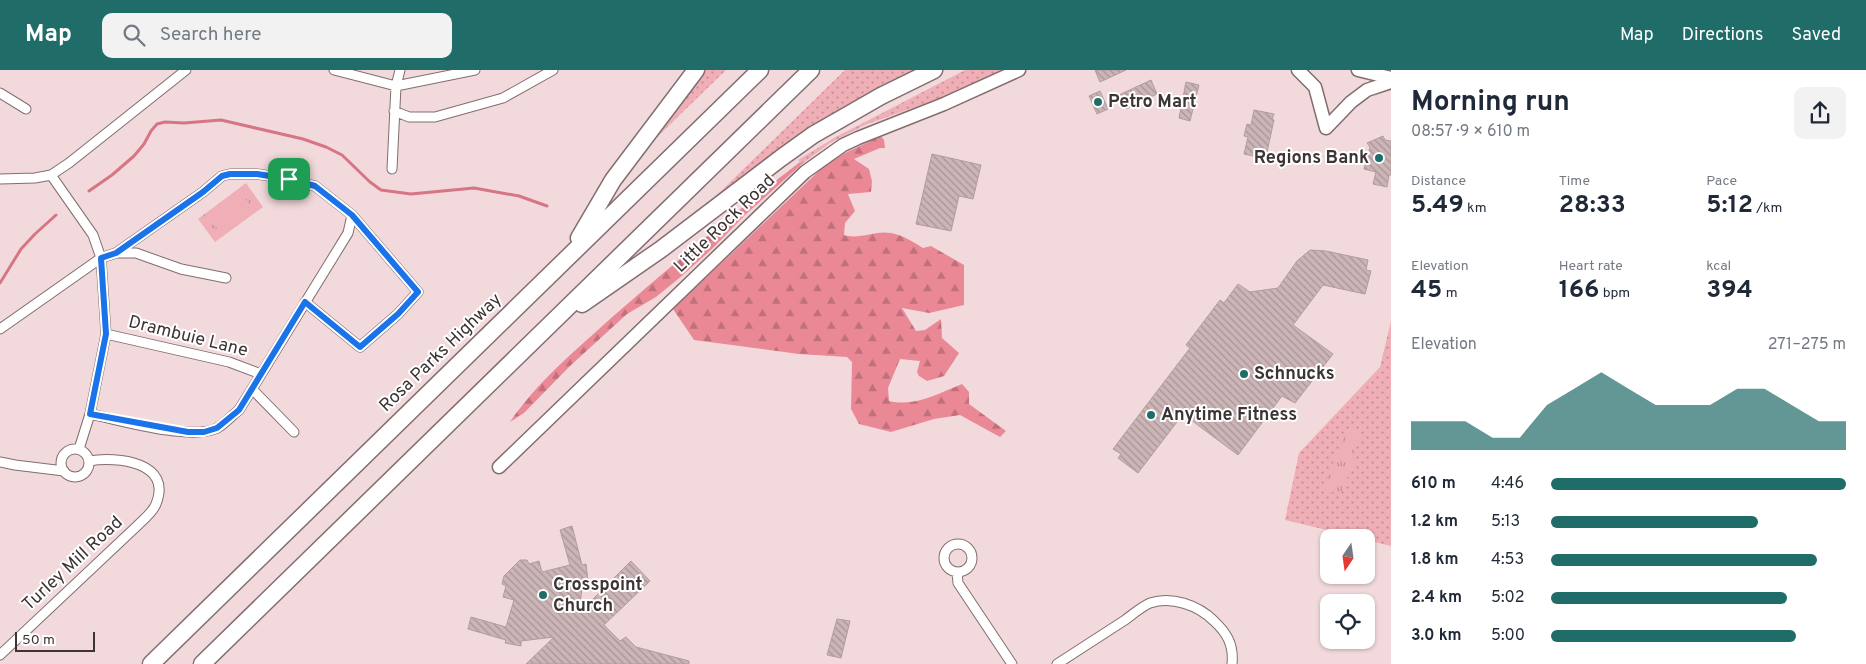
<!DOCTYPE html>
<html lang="en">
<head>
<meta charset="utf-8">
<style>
	body { margin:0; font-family:Overpass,sans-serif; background:#f2f2f3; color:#1f2937; height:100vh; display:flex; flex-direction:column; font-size:19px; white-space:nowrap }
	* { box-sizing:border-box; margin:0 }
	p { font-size:16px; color:#747a83 }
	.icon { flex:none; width:28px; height:28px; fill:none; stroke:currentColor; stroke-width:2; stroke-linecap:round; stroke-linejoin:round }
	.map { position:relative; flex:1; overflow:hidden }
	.panel { display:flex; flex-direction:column; background:#fff; width:475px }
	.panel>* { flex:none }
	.needle { width:32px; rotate:193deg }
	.fabs { position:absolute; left:1320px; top:459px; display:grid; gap:10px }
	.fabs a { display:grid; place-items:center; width:55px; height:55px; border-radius:10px; background:#fff; box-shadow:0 1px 4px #0004; font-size:25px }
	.scale { position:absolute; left:15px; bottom:12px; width:80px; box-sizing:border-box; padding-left:5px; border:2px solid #3d3435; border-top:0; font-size:14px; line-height:18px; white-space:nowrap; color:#3d3435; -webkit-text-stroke:4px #fff; paint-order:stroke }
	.pin { position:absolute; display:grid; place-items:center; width:42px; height:42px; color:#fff; margin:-21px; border-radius:10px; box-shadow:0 2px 8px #0006 }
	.round { display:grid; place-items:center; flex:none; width:52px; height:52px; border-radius:10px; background:#f2f2f3 }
	.summary { display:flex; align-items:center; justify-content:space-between; height:85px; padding:0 20px }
	h1 { font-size:28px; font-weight:700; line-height:38px }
	.stats { display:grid; grid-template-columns:repeat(3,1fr); gap:8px; height:85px; padding:5px 20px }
	.stats div { display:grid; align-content:center }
	.stats b { font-size:25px; font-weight:700 }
	.stats small { font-size:14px; font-weight:400 }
	.stats p { font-size:14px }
	.chart { height:140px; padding:10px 20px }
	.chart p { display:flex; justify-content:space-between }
	.chart svg { width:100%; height:90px; margin-top:5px; fill:#206c69; opacity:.7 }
	ul { padding:0 20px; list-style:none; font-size:16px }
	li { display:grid; grid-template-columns:80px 60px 1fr; align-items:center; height:38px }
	li i { height:12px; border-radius:6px; background:#206c69 }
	header { display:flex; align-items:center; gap:30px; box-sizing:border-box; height:70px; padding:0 25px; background:#206c69; color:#fff }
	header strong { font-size:24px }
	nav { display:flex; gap:28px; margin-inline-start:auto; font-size:18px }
	.search { width:350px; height:45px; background:#f2f2f3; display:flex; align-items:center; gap:12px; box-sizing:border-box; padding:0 18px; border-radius:10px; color:#747a83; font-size:19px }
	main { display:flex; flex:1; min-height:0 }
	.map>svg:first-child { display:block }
	.grass { fill:url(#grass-dots) }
	.forest { fill:url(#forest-firs) }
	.park { fill:url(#park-tufts) }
	.pitch { fill:#f0aeb6 }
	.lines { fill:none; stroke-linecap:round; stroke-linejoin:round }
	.stream { stroke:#d77584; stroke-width:3 }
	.building { fill:url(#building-back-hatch); stroke:#b29c9e }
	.street-casing { stroke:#826d6f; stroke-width:11 }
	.secondary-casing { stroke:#826d6f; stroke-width:15 }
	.highway-casing { stroke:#826d6f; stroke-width:19 }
	.street { stroke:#fff; stroke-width:9 }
	.secondary { stroke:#fff; stroke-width:12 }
	.highway { stroke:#fff; stroke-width:16 }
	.route-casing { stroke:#fff; stroke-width:10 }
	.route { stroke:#1a73e8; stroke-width:6 }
	.poi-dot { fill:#206c69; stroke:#fff; stroke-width:2 }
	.labels { text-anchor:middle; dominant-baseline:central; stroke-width:4; stroke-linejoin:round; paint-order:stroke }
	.poi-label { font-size:18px; font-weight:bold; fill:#3d3435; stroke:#fff; text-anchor:start }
	.street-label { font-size:18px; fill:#3d3435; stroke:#fff }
</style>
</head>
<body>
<header>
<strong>Map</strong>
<div class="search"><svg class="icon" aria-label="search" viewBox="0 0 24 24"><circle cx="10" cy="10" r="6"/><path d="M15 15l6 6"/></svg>Search here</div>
<nav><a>Map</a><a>Directions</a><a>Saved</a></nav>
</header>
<main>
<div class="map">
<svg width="1391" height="594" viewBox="0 0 1391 594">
	<defs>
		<pattern id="grass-dots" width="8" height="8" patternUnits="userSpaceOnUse" patternTransform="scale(1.25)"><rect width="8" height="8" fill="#f0aeb6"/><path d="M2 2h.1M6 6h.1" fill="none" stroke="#c48e95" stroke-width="1.8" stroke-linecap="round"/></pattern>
		<pattern id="forest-firs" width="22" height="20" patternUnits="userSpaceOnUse" patternTransform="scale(1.25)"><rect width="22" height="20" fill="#eb8896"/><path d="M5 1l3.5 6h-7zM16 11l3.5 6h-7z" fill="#c0707b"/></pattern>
		<pattern id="park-tufts" width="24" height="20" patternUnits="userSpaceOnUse" patternTransform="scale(1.25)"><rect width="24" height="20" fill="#f0aeb6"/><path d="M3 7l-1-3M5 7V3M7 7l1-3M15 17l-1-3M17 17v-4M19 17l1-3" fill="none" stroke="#c48e95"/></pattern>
		<pattern id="building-back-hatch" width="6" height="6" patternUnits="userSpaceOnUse" patternTransform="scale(1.25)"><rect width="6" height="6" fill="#ccb5b7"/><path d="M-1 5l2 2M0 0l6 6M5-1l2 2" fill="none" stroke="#a79496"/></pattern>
	</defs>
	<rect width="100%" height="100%" fill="#f2dadc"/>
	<path class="grass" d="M 706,0 L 726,0 L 652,72 Z
		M 845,0 L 913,0 L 814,55 L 780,78 L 718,129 L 716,126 Z
		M 965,0 L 1002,0 L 946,26 L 865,55 L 830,73 L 802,94 L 798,90 L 834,68 Z
		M 1391,251 L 1391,476 L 1366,470 L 1366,468 L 1356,467 L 1285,450 L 1299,383 L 1380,297 Z"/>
	<path class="forest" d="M 881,66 L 884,70 L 885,78 L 880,78 L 854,89 L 869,99 L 872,111 L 871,122 L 848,124 L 855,141 L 845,153 L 844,165 C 859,170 876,160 891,163 C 902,165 914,172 923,178 L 931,176 L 964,195 L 964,235 L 929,243 L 902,238 L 916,261 L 925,260 L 941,249 L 942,268 L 959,283 L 944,306 L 927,311 L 919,306 L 917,302 L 920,291 L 900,289 L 888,318 L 889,331 C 916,337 937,324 962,314 L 969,322 L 969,334 L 1006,361 L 1000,367 L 960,345 L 934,349 L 891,362 L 859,354 L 851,339 L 852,292 L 847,287 L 799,284 L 694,270 L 673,239 L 823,97 L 845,83 Z
		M 800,92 L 802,94 L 745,145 L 714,177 L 683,205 L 656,227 L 627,244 L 570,296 L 524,343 L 510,352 C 537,312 575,281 610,249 C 672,195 735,142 800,92 Z"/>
	<path class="park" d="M 246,113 L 263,137 L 215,172 L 198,149 Z
		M 1347,360 L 1356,361 L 1360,365 L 1353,387 L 1355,390 L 1341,423 L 1330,422 L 1324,418 L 1324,415 Z"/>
	<path class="pitch" d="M 240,123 L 252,137 L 220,162 L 208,147 Z"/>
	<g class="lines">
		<path class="stream" d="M 89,121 L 112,105 L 134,86 L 144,74 L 151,61 L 157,54 L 165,52 L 184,53 L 221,50 L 303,69 L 326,77 L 342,85 L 370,112 L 381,120 L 411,124 L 474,118 L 519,126 L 547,136
			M 0,213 L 21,179 L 35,164 L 56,145"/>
	</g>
	<path class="building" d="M 1095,0 L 1126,0 L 1100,12 Z
		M 1151,10 L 1157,24 L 1126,39 L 1119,25 Z
		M 1186,12 L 1199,15 L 1190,51 L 1179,48 Z
		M 1100,21 L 1108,39 L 1097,44 L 1089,26 Z
		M 1254,40 L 1274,44 L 1272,49 L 1274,50 L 1267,82 L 1261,80 L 1259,87 L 1244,84 L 1248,67 L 1244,66 L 1247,54 L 1251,55 Z
		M 1383,66 L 1385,70 L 1391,71 L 1391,105 L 1389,105 L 1387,117 L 1373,114 L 1376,102 L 1364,99 L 1370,77 L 1367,73 Z
		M 932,84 L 981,95 L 973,129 L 959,126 L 951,161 L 916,154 Z
		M 1310,180 L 1326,181 L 1368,190 L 1366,200 L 1371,201 L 1365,224 L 1323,215 L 1293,255 L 1333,284 L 1295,333 L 1282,326 L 1238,385 L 1183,344 L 1138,403 L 1118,388 L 1121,384 L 1113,379 L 1190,278 L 1186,275 L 1220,230 L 1224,233 L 1238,214 L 1250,222 L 1278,218 L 1297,191 Z
		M 572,456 L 582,495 L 586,494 L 588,510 L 583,510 L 579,543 L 631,491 L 650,511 L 604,555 L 620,571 L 626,567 L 636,577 L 689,591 L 689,594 L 526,594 L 554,567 L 521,571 L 521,576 L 505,573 L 506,570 L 468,559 L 471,547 L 506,557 L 514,530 L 503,527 L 506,516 L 502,514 L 504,506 L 520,490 L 527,490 L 529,494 L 539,491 L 542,502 L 570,495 L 560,460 Z
		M 837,549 L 850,551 L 841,588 L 827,585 Z"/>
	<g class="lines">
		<defs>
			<path id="street" d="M 334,0 L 396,16 L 475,0
				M 0,23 L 26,39
				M 394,41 L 409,47 L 435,47 L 503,28 L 553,0
				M 392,99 L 396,16 L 400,0
				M 51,105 L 93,165 L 101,188 L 106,264 L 90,344 L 79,379
				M 0,109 L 35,108 L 51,105 L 69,93 L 186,0
				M 116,183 L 136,183 L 181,199 L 226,208
				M 0,259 L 101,188 L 116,183 L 203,122 L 222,106 L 230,104 L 257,104 L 289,109 L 315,116 L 352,145 L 418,222 L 398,244 L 360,277 L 305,232
				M 106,264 L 229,292 L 261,304
				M 252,319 L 294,362
				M 90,344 C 120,350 187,370 215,359 C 223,356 231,346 239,340 L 348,163 L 352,145
				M61 393a14 14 0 1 1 28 0a14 14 0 1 1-28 0Z
				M 0,392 L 15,395 L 64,401
				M944 488a14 14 0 1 1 28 0a14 14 0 1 1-28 0Z
				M 957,502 L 958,513 L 1012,594
				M 0,585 L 138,455 C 144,449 153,442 156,434 C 173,392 117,386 89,391
				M 1057,594 C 1080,579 1102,565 1125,550 C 1132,545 1141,537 1150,533 C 1172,526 1198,535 1214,551 C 1227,563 1234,575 1232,594"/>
			<path id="secondary" d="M 1298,0 L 1315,17 L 1326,58
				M 1358,0 L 1391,8
				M 1326,58 L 1351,32 L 1367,20 L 1391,12
				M 499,397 L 805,102 L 843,75 L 858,68 L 944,34 L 1019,0"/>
			<path id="highway" d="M 579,168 L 613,110 L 696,0
				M 582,234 L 660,180 L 781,88 L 813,65 L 881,26 L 934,0
				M 151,594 L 760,0
				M 202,594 L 811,0"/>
		</defs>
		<use href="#street" class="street-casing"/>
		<use href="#secondary" class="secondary-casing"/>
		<use href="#highway" class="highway-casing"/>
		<use href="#street" class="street"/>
		<use href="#secondary" class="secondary"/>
		<use href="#highway" class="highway"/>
	</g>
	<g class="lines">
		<defs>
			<path id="route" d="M 230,104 L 257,104 L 289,109 L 315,116 L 352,145 L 418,222 L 398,244 L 360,277 L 305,232 L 239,340 L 217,358 L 204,362 L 188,362 L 90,344 L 106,264 L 101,188 L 116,183 L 203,122 L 222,106 Z"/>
		</defs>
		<use href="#route" class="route-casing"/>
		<use href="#route" class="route"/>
	</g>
	<g class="poi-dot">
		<circle cx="1098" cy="32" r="5"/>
		<circle cx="1379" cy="88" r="5"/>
		<circle cx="1244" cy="304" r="5"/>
		<circle cx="1151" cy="345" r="5"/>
		<circle cx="543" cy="525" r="5"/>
	</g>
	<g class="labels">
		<g class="poi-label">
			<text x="1108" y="32">Petro Mart</text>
			<text x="1369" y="88" text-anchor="end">Regions Bank</text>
			<text x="1254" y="304">Schnucks</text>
			<text x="1161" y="345">Anytime Fitness</text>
			<text x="553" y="515">Crosspoint<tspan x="553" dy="21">Church</tspan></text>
		</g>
		<g class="street-label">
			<text transform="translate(725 154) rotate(-44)">Little Rock Road</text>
			<text transform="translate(188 267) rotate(14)">Drambuie Lane</text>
			<text transform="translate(441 283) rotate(-44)">Rosa Parks Highway</text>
			<text transform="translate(73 494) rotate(-43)">Turley Mill Road</text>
		</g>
	</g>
</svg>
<div class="fabs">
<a><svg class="needle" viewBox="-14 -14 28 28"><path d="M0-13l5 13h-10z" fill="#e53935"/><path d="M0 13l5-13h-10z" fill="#747a83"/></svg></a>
<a><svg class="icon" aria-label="locate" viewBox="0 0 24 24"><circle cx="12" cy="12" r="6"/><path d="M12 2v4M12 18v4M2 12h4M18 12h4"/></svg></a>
</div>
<div class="scale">50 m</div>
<div class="pin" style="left:289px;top:109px;background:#1e9e55"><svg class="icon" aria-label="arrive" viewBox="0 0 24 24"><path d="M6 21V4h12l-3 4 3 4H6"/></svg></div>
</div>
<section class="panel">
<div class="summary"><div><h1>Morning run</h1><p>08:57 · 9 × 610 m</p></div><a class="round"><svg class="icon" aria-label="share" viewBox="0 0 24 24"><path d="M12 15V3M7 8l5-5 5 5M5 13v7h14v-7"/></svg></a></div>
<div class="stats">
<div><p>Distance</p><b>5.49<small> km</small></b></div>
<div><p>Time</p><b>28:33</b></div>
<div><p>Pace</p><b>5:12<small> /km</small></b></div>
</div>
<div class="stats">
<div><p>Elevation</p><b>45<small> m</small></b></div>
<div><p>Heart rate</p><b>166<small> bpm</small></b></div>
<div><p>kcal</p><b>394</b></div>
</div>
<div class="chart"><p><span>Elevation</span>271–275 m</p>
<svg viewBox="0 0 160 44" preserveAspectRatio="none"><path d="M0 44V30L10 30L20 30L30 38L40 38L50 22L60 14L70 6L80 14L90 22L100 22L110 22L120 14L130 14L140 22L150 30L160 30V44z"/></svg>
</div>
<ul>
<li><b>610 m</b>4:46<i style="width:100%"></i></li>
<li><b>1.2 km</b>5:13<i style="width:70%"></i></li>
<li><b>1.8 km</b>4:53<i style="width:90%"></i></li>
<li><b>2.4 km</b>5:02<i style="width:80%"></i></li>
<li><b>3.0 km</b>5:00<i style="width:83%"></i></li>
</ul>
</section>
</main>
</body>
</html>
